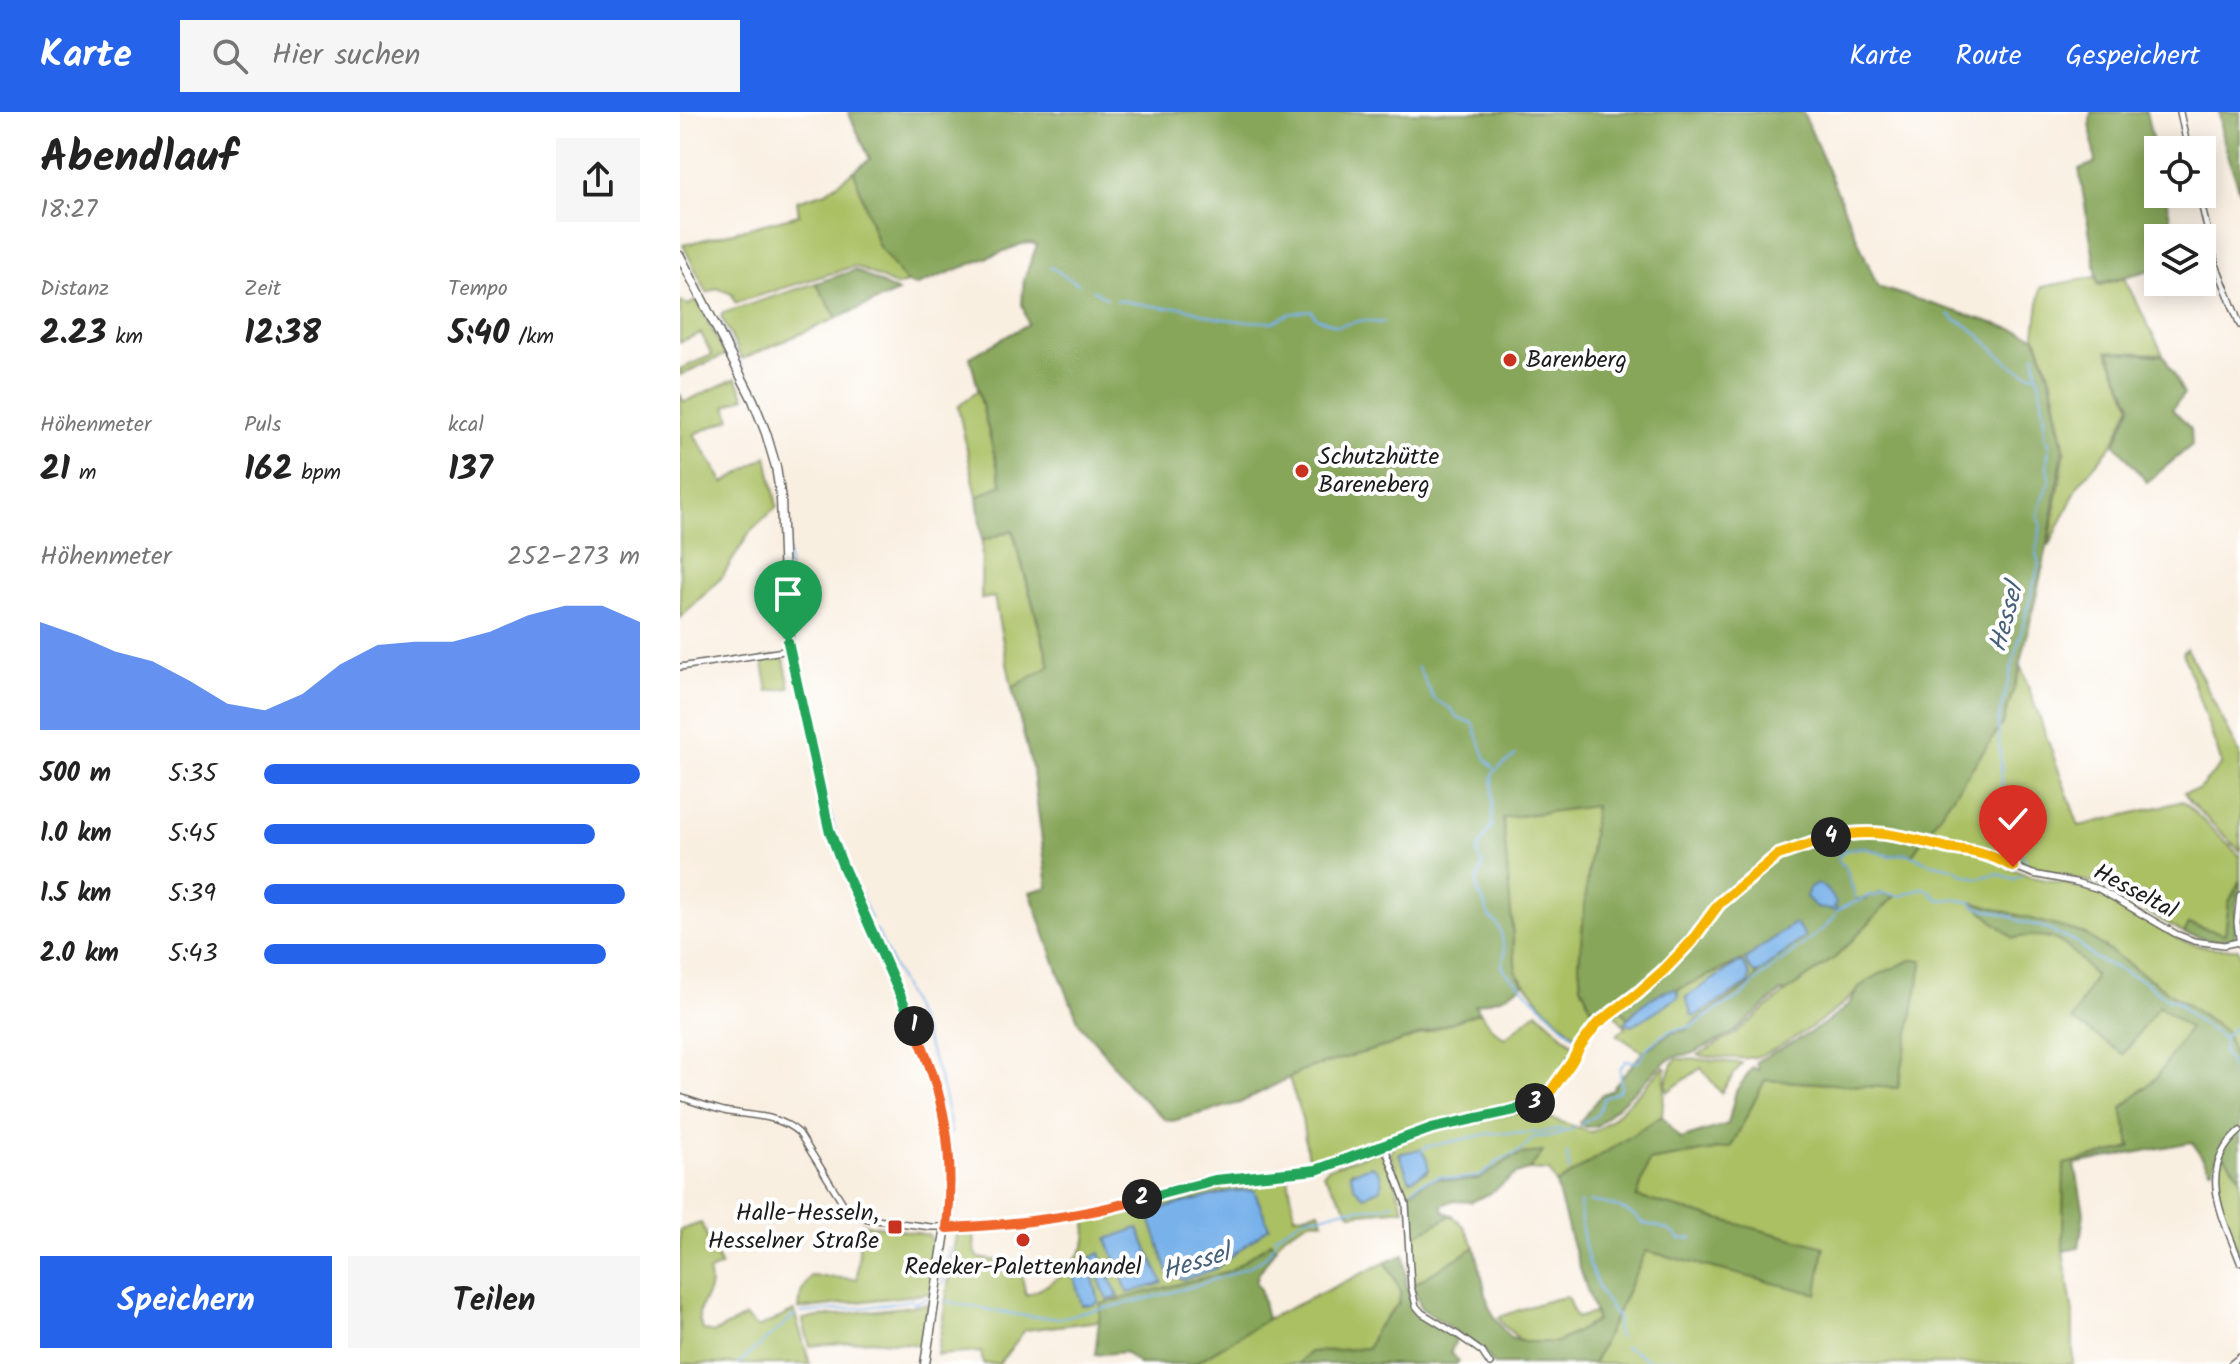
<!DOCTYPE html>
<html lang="de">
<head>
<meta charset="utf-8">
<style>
	body { margin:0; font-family:Kalam,sans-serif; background:#f6f6f6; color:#222; height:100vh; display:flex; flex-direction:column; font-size:30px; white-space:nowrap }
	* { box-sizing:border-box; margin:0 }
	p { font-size:26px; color:#767676 }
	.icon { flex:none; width:44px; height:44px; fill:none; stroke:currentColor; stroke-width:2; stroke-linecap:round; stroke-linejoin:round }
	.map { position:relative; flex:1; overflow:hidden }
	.sheet { display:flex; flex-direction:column; background:#fff; width:680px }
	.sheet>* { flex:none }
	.buttons { position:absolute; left:1464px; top:24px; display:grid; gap:16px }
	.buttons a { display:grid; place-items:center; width:72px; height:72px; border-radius:0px; background:#fff; box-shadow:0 4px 20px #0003; font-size:40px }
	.pin { position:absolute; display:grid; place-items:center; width:68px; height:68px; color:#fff; margin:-82px -34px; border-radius:50% 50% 50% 0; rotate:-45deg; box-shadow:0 0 8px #0007 }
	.pin .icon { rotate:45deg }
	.km { position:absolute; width:40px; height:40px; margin:-20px; border-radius:50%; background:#222; color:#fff; font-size:22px; line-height:40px; text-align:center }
	.round { display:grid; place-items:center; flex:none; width:84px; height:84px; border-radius:0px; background:#f6f6f6 }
	.head { display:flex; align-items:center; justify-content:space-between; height:136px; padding:0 40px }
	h1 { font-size:44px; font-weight:700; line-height:60px }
	.metrics { display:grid; grid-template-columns:repeat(3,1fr); gap:12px; height:136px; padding:8px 40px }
	.metrics div { display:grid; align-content:center }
	.metrics b { font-size:34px; font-weight:700 }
	.metrics small { font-size:22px; font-weight:400 }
	.metrics p { font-size:22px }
	.chart { height:224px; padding:16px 40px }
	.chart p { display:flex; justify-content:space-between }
	.chart svg { width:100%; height:144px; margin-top:8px; fill:#2563eb; opacity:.7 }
	.action { display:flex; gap:16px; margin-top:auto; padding:16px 40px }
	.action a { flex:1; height:92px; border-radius:0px; background:#2563eb; color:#fff; font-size:32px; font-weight:700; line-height:92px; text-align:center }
	.action a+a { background:#f6f6f6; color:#222 }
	ul { padding:0 40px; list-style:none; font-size:26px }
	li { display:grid; grid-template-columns:128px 96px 1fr; align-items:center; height:60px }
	li i { height:20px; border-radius:10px; background:#2563eb }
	header { display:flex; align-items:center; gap:48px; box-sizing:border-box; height:112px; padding:0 40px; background:#2563eb; color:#fff }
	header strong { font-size:38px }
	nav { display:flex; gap:44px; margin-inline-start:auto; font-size:28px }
	.search { width:560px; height:72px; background:#f6f6f6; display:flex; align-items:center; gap:20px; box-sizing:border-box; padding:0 28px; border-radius:0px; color:#767676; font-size:30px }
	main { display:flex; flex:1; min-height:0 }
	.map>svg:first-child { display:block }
	.green { fill:#aac064; stroke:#636e40; stroke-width:2; fill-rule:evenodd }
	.forest { fill:#87a65a; stroke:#52613b; stroke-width:2 }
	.water { fill:#79b2ea; stroke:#4a6783; stroke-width:2 }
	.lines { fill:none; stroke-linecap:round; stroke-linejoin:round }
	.stream { stroke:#79b2ea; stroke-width:2 }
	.minor-casing { stroke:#696661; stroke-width:8 }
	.secondary-casing { stroke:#696661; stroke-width:11 }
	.minor { stroke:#fff; stroke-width:5 }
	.secondary { stroke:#fff; stroke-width:8 }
	.split-1-casing { stroke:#fff; stroke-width:16 }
	.split-2-casing { stroke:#fff; stroke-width:16 }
	.split-3-casing { stroke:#fff; stroke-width:16 }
	.split-4-casing { stroke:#fff; stroke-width:16 }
	.split-5-casing { stroke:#fff; stroke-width:16 }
	.split-1 { stroke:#22a559; stroke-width:10 }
	.split-2 { stroke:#f0652b; stroke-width:10 }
	.split-3 { stroke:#22a559; stroke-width:10 }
	.split-4 { stroke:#f5b400; stroke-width:10 }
	.split-5 { stroke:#f5b400; stroke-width:10 }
	.poi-dot { fill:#c8321e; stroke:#fff; stroke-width:3 }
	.labels { text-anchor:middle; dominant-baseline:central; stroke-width:8; stroke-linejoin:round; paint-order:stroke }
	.poi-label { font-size:24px; fill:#1c1c1c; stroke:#fff; text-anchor:start }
	.street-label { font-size:24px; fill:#1c1c1c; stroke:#fff }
	.water-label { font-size:26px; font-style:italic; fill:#466079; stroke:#fff }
</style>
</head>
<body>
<header>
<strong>Karte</strong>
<div class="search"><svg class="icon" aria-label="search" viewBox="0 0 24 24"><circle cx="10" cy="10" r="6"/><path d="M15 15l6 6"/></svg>Hier suchen</div>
<nav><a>Karte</a><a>Route</a><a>Gespeichert</a></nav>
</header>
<main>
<section class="sheet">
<div class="head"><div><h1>Abendlauf</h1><p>18:27</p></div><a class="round"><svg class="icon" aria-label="share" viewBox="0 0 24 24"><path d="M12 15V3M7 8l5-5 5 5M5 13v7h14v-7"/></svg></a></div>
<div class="metrics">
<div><p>Distanz</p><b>2.23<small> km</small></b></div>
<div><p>Zeit</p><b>12:38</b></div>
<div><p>Tempo</p><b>5:40<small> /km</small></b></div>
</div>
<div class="metrics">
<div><p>Höhenmeter</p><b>21<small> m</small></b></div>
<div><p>Puls</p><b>162<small> bpm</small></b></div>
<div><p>kcal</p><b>137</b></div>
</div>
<div class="chart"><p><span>Höhenmeter</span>252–273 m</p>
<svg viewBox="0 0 160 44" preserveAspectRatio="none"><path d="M0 44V11L10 15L20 20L30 23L40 29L50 36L60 38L70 33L80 24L90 18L100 17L110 17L120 14L130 9L140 6L150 6L160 11V44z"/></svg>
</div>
<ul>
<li><b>500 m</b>5:35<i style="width:100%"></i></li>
<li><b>1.0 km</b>5:45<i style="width:88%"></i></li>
<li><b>1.5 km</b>5:39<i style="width:96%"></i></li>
<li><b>2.0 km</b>5:43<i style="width:91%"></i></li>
</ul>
<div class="action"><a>Speichern</a><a>Teilen</a></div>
</section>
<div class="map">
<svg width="1560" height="1252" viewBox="0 0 1560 1252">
	<rect width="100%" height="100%" fill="#fff"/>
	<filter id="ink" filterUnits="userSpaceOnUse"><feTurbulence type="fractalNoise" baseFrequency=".0125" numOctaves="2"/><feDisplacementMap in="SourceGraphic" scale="16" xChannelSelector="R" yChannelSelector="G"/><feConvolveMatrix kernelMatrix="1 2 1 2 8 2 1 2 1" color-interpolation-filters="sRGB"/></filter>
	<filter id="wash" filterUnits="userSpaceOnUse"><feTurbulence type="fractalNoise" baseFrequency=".006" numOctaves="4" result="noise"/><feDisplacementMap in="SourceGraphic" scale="32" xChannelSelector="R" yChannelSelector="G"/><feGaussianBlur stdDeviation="1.8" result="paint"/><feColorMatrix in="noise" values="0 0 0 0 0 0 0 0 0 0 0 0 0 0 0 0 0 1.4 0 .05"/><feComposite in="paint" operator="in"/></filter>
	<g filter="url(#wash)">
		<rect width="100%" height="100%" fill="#f9efe1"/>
		<path class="green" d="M 174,59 L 198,133 L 227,171 L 217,174 L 175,154 L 55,191 L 52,182 L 37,176 L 27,181 L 3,133 L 119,103 L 117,89 L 146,80 Z
			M 1416,165 L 1418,174 L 1444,166 L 1483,242 L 1427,239 L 1451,292 L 1433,332 L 1399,372 L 1369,435 L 1385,339 L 1372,267 L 1355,222 L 1361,175 Z
			M 136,171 L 157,206 L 62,247 L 41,204 L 43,201 Z
			M 17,188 L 45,243 L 0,263 L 0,257 L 32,243 L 21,221 L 0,230 L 0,189 L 8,193 Z
			M 56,266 L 65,285 L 46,294 L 51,307 L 14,322 L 44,371 L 87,344 L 97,395 L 70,420 L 42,465 L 0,506 L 0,282 L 4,290 Z
			M 298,278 L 322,373 L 297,385 L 278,295 Z
			M 332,418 L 370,555 L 332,576 L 314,485 L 301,487 L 302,429 Z
			M 1507,536 L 1560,642 L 1560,739 L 1511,691 L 1504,680 L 1518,678 L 1542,652 L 1503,541 Z
			M 97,544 L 104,547 L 110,576 L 88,579 L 82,546 Z
			M 1341,555 L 1399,714 L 1503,689 L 1560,744 L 1560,768 L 1549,790 L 1545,822 L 1509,812 L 1504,821 L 1417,772 L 1339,753 L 1329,756 L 1352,765 L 1386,772 L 1424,784 L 1502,829 L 1532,836 L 1558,836 L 1560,843 L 1560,963 L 1546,920 L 1405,822 L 1293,791 L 1333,826 C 1347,824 1362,821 1376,827 C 1418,848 1429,902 1444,942 L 1479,893 L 1510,916 L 1477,965 L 1442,996 L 1451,1036 L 1384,1053 L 1383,1139 L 1393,1202 L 1393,1252 L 913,1252 L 966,1139 L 1137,1181 L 1144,1135 L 956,1086 L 969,1049 L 1051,1035 L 1085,968 L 1218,976 L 1179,875 C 1168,894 1097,940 1075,945 C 1064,948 1029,945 1018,943 L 1055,922 L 1106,880 L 1156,845 L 1203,781 L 1177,788 L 1165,754 L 1159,750 L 1158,745 L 1166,738 L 1183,735 L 1209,744 L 1225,741 L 1323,611 Z
			M 915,693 L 899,851 L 901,873 L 917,909 L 900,928 L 862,892 L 836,860 L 822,706 Z
			M 1067,846 L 1068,853 L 1077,862 L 1070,873 L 1016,908 L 1005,918 L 991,921 L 963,940 L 937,923 L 946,915 L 934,902 L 941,898 L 948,906 L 945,909 L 998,885 L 997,878 Z
			M 857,899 L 895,934 L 870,975 L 852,989 L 751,1014 L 637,1053 L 629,1054 L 622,1007 L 609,966 L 626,957 L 717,931 L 800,900 L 811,915 L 825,926 Z
			M 997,947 L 1015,947 L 1062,951 L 1041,981 L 1021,956 L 987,980 L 986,972 L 993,951 Z
			M 984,955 L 986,957 L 982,1004 L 876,1072 L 869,1059 L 849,1058 L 862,1041 L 820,1053 L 805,1065 L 799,1067 L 776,1069 L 765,1066 L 740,1073 L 726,1083 L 711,1043 L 711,1037 L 716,1031 L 753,1018 L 836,1001 L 873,1007 L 910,1020 L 917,1018 L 932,1007 ZM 742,1039 L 747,1060 L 730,1068 L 721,1041 Z
			M 697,1039 L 705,1043 L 708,1049 L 724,1097 L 671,1102 L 643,1062 L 648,1056 ZM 697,1058 L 702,1072 L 692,1081 L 675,1076 L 670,1061 L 671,1059 Z
			M 1544,1043 L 1560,1065 L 1560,1144 L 1541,1095 L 1536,1066 Z
			M 608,1065 L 615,1104 L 639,1099 L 643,1109 L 631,1108 L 603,1124 L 595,1137 L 591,1130 L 550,1159 L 422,1192 L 419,1209 L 345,1218 L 319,1252 L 303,1252 L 301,1240 L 257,1243 L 276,1123 L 294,1120 L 295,1140 L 299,1146 L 339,1152 L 346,1183 C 368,1176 393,1156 404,1135 C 408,1125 407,1114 405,1104 L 455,1095 L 534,1071 Z
			M 772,1103 L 784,1114 L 795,1135 L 733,1173 L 733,1125 Z
			M 21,1111 L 41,1154 L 28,1160 C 37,1187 9,1192 23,1218 L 33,1221 L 65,1205 L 78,1216 L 114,1199 L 130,1252 L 0,1252 L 0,1118 Z
			M 181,1111 L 249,1123 L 258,1140 L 251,1181 L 119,1197 L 121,1181 L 130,1164 L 177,1167 Z
			M 706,1150 L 721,1179 L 719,1191 L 695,1218 L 688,1236 L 630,1240 L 618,1252 L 514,1252 L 587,1207 Z
			M 887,1185 L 896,1206 L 914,1201 L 917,1209 L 878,1230 L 843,1230 L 824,1214 L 819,1205 C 840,1198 866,1187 887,1185 Z
			M 249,1192 L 241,1233 L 191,1228 L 130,1234 L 122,1207 Z"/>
		<path class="forest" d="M 168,0 L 1123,0 L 1198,175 L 1355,224 L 1370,267 L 1383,338 L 1367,436 L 1339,559 L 1323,611 L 1232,743 L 1225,741 L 1209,744 L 1183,735 L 1166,738 L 1158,745 L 1159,750 L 1165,754 L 1177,788 L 1186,787 L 1189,783 L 1196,784 L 1199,781 L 1215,784 L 1156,845 L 1106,880 L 1101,880 L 1054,920 L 1042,927 L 1011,942 L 997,944 L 986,949 L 918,1013 C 912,1016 904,1016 899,1011 L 921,983 L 932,978 L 939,968 L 963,940 L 991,921 L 1006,918 L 1016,908 L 1070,873 L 1113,812 L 1067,846 L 960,894 L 948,906 L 937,893 L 917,909 L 901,873 L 899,851 L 915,694 L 823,706 L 836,860 L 844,872 L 823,885 L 795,893 L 800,900 L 717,931 L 626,957 L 560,991 L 492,1009 L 486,1008 L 448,973 L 423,939 L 400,913 L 378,859 L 350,780 L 368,775 L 353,660 L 332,576 L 370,554 L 333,418 L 302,429 L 297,385 L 322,373 L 290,245 L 348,212 L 342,192 L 344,167 L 357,133 L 351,131 L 342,132 L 235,174 L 227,171 L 198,133 L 174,59 L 190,47 Z
			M 1411,0 L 1466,0 L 1478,52 L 1478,82 L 1485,82 L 1495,126 L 1478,126 L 1478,156 L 1418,172 L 1399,57 L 1415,51 L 1410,10 Z
			M 1539,0 L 1560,0 L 1560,80 L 1544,30 Z
			M 175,158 L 218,180 L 157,206 L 136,171 Z
			M 1428,239 L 1484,244 L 1504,282 L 1492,297 L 1511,317 L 1512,333 L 1467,370 L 1435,332 L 1452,293 Z
			M 1560,768 L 1560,778 L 1556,792 L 1555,826 L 1533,829 L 1504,821 L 1509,812 L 1545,822 L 1549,790 Z
			M 1291,790 L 1405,822 L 1546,920 L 1560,963 L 1560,1065 L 1544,1043 L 1539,1041 L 1533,1057 L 1530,1057 L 1512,1030 L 1395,1052 L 1404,1101 L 1399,1136 L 1383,1139 L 1384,1052 L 1451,1036 L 1442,996 L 1477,965 L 1509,916 L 1479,894 L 1443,942 L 1392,908 L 1415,864 C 1387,833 1377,818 1333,826 Z
			M 1231,848 L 1243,848 L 1218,976 L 1085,968 L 1051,1035 L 969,1049 L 957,1085 L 1144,1135 L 1137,1182 L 966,1139 L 913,1252 L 813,1252 L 805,1239 L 741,1196 L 733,1173 L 795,1135 L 809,1195 L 822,1217 L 831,1226 L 843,1230 L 878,1230 L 917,1209 L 891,1128 L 876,1072 L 982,1004 L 1000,1027 L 1048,1012 L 1056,979 L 1073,955 L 1078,958 L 1079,956 L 1076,952 L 1077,949 C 1104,935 1145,915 1167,894 C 1173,888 1175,879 1181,874 C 1195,862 1215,856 1231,848 Z
			M 863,1040 L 849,1058 L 836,1062 L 811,1081 L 791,1090 L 772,1089 L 762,1093 L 764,1100 L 772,1103 L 733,1125 L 733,1102 L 726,1083 L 740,1073 L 750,1068 L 759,1066 L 776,1069 L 799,1067 L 831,1046 L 841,1042 Z
			M 591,1130 L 595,1137 L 578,1163 L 576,1171 L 580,1177 L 587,1207 L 514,1252 L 459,1252 L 444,1240 L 415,1243 L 421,1192 L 550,1159 Z
			M 724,1143 C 726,1162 726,1183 736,1200 L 777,1225 L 771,1240 L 779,1250 L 777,1252 L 618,1252 L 630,1240 L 688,1236 L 695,1218 L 719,1191 L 721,1179 L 706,1150 Z"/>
		<path class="water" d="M 1137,772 C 1146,774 1153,783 1156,792 L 1154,795 L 1159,798 L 1158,799 L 1137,796 L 1126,785 L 1129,777 Z
			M 1113,812 L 1115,812 L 1124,822 L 1124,825 L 1079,861 L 1074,861 L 1066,851 L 1067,846 Z
			M 1058,851 L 1063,851 L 1070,863 L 1069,871 L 1015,904 L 1012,904 L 1006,885 Z
			M 995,877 L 999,882 L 998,885 L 952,914 L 945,911 C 956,896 976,879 995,877 Z
			M 740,1037 L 746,1045 L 749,1057 L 732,1068 L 729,1066 L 719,1042 Z
			M 691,1054 C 700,1057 703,1068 701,1077 L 684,1084 L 675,1076 L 670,1061 Z
			M 574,1078 L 589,1115 L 535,1157 L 503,1168 L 488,1160 L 468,1100 L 551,1079 Z
			M 458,1116 L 483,1171 L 448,1181 L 427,1127 Z
			M 420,1141 L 438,1185 L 427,1188 L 411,1146 Z
			M 399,1154 L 406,1155 L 413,1165 L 419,1190 L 413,1193 L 402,1193 L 393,1162 Z"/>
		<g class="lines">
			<path class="stream" d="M 370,155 L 399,172
				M 413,178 L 427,186
				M 437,188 L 486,196 L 501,195 L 537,206 L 561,209 L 592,210 L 609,202 L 631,198 L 635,205 L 658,214 L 684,208 L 698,211 L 704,210
				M 1269,202 L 1275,208 C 1306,218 1322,260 1358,263 L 1365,305 L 1365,325 L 1369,331 L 1367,354 L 1370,367 L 1360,393 L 1358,405 L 1361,412 L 1356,442 L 1359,452 L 1318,609 L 1324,703 L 1330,723 L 1346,749 L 1346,754
				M 39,210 L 55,242
				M 1354,242 L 1357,261
				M 59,249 L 62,255
				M 72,276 L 74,279
				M 93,325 L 102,357 L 107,400
				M 107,410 L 108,434
				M 108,438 L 109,471
				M 109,482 L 110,504
				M 738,555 L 754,587 L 770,596 L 779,607 L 793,611 L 805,645 L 814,656
				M 836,643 L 816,658 L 813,662 L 812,713 L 798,737 L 798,744 L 803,754 L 797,768 L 797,777 L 805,793 L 809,805 L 817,812 L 821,821 L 825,840 L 822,853 L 825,859 L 897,927
				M 149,698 L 160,736
				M 163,743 L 174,768
				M 180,782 L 191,807
				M 1176,786 L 1165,754 L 1159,750 L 1158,745 L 1166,738 L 1183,735 L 1209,744 L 1225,741 L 1232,743 L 1246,750 L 1276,757 L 1282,762 L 1297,766 L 1318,762 L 1334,767 L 1341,764
				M 1157,800 C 1167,790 1182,790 1189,783 L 1195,784 L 1203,781 L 1221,784 L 1242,776 L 1249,778 L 1256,786 L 1261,788 L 1272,787 L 1291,790 L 1299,796 L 1330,804 L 1342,810 L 1362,815 L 1396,830 L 1414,846 L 1464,869 L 1486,886 L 1499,890 C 1508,907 1529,915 1544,927 L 1544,942 L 1551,952 L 1556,968 L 1560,973
				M 196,817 C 225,882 263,949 271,1021
				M 1544,926 L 1560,910
				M 901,1012 L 917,1003 L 924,986 L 938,980 L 941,976 L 940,957 L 946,949 L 958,950 L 967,936 L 981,924 L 992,918 L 1006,916 L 1019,910 L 1034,899 L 1061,885 L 1076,869 L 1143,817 L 1155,804
				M 273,1039 L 275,1060 L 274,1101
				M 742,1039 L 746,1035 L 812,1021 L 849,1021 L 882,1017 L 884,1019
				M 887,1041 L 889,1059
				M 732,1077 L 739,1071 L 760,1064 L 776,1067 L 801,1064 L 820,1048 L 840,1039 L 855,1025 L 874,1024 L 894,1016
				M 909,1090 C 920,1089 944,1096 953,1103 C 959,1107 957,1108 964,1111 C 978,1116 990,1115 1000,1127 L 1012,1126
				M 900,1091 C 901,1100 900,1108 902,1117 C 906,1148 917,1182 938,1206 L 936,1219 L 940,1226
				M 263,1172 L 269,1136
				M 264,1189 C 300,1196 336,1204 373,1206 C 384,1207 393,1202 403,1200 C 442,1194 479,1184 517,1173 C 538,1166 569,1158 586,1144 C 590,1140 593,1133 596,1129 L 595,1124 L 627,1104 L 642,1104 L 662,1098 L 702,1095 L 714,1091
				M 121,1201 L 187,1195 L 232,1188 L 235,1191 L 244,1187 L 250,1187
				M 944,1235 C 955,1237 960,1245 969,1248 C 978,1250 987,1245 997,1248
				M 58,1252 L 115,1203"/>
		</g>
	</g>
	<g filter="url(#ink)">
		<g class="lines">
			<defs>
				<path id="minor" d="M 1500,0 L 1508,38
					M 1519,82 L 1535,150 L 1560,213
					M 0,555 L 110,538
					M 1560,783 L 1557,810 L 1560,834
					M 0,985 C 14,990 29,995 44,999 C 69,1004 99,1002 119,1021 L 166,1096 L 175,1103 L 188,1107 L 251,1115 L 294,1115 L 334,1111 L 452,1090 L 535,1068 L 636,1058 L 752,1016 L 839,997 L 858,989 L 871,979 L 891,951 L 901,933 L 917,912 L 957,882 L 984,858 L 1011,830 L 1039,792 L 1058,775 L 1098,743 L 1144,727 L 1172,721 L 1206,721 L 1236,726 L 1269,736 L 1300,741 L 1353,762 L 1395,770 L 1419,777 L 1496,822 L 1514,829 L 1544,833 L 1558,830
					M 1560,1019 C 1515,1057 1543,1105 1560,1150
					M 704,1033 L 726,1092 L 731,1174 L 736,1194 L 742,1201 L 778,1223 L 802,1240 L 810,1252
					M 1551,1252 L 1560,1245"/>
				<path id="secondary" d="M 0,144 L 73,288 L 86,321 L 96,355 L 101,387 L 105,495 L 110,538 L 149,717 L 162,752 L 249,950 L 262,992 L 269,1032 L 270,1087 L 245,1252"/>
			</defs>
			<use href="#minor" class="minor-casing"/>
			<use href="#secondary" class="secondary-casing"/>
			<use href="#minor" class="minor"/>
			<use href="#secondary" class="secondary"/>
		</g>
	</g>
	<g class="lines" filter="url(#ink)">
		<defs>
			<path id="split-1" d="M 108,530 L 149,717 L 162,752 L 234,914"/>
			<path id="split-2" d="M 234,914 C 265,985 275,1039 267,1116 C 332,1113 400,1105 462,1087"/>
			<path id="split-3" d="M 462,1087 L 535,1068 L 636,1058 L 752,1016 L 839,997 L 855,991"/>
			<path id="split-4" d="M 855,991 L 871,979 L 891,951 L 901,933 L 917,912 L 957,882 L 984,858 L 1011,830 L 1039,792 L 1098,743 L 1151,725"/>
			<path id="split-5" d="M 1151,725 C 1198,715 1223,725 1268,736 C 1278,738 1288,738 1298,741 C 1311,743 1322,749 1333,755"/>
		</defs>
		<use href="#split-1" class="split-1-casing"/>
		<use href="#split-2" class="split-2-casing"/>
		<use href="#split-3" class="split-3-casing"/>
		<use href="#split-4" class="split-4-casing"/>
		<use href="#split-5" class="split-5-casing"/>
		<use href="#split-1" class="split-1"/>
		<use href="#split-2" class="split-2"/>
		<use href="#split-3" class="split-3"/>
		<use href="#split-4" class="split-4"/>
		<use href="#split-5" class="split-5"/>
	</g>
	<g class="poi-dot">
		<circle cx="830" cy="248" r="8"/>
		<circle cx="622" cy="359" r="8"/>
		<rect x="207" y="1107" width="16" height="16" rx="4"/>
		<circle cx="343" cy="1128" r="8"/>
	</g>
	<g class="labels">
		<g class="poi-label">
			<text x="846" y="248">Barenberg</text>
			<text x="638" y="345">Schutzhütte<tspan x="638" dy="28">Bareneberg</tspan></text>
			<text x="199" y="1101" text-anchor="end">Halle-Hesseln,<tspan x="199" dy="28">Hesselner Straße</tspan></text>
			<text x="343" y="1155" text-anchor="middle">Redeker-Palettenhandel</text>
		</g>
		<g class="street-label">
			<text transform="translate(1455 780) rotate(28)">Hesseltal</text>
		</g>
		<g class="water-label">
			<text transform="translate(1327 506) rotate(-75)">Hessel</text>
			<text transform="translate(516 1151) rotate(-17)">Hessel</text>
		</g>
	</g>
</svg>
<div class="buttons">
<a><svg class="icon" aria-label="locate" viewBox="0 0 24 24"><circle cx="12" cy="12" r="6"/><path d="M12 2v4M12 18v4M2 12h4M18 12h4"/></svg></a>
<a><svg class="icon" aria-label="layers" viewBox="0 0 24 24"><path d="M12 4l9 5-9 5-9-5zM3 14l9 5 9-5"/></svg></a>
</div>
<div class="pin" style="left:108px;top:530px;background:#1e9e55"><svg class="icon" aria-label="arrive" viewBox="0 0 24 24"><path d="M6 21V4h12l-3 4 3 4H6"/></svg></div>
<div class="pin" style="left:1333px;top:755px;background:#d93025"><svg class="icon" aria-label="check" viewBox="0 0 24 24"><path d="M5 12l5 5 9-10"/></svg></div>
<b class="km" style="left:234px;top:914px">1</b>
<b class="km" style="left:462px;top:1087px">2</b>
<b class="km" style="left:855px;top:991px">3</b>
<b class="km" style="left:1151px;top:725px">4</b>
</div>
</main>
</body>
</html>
